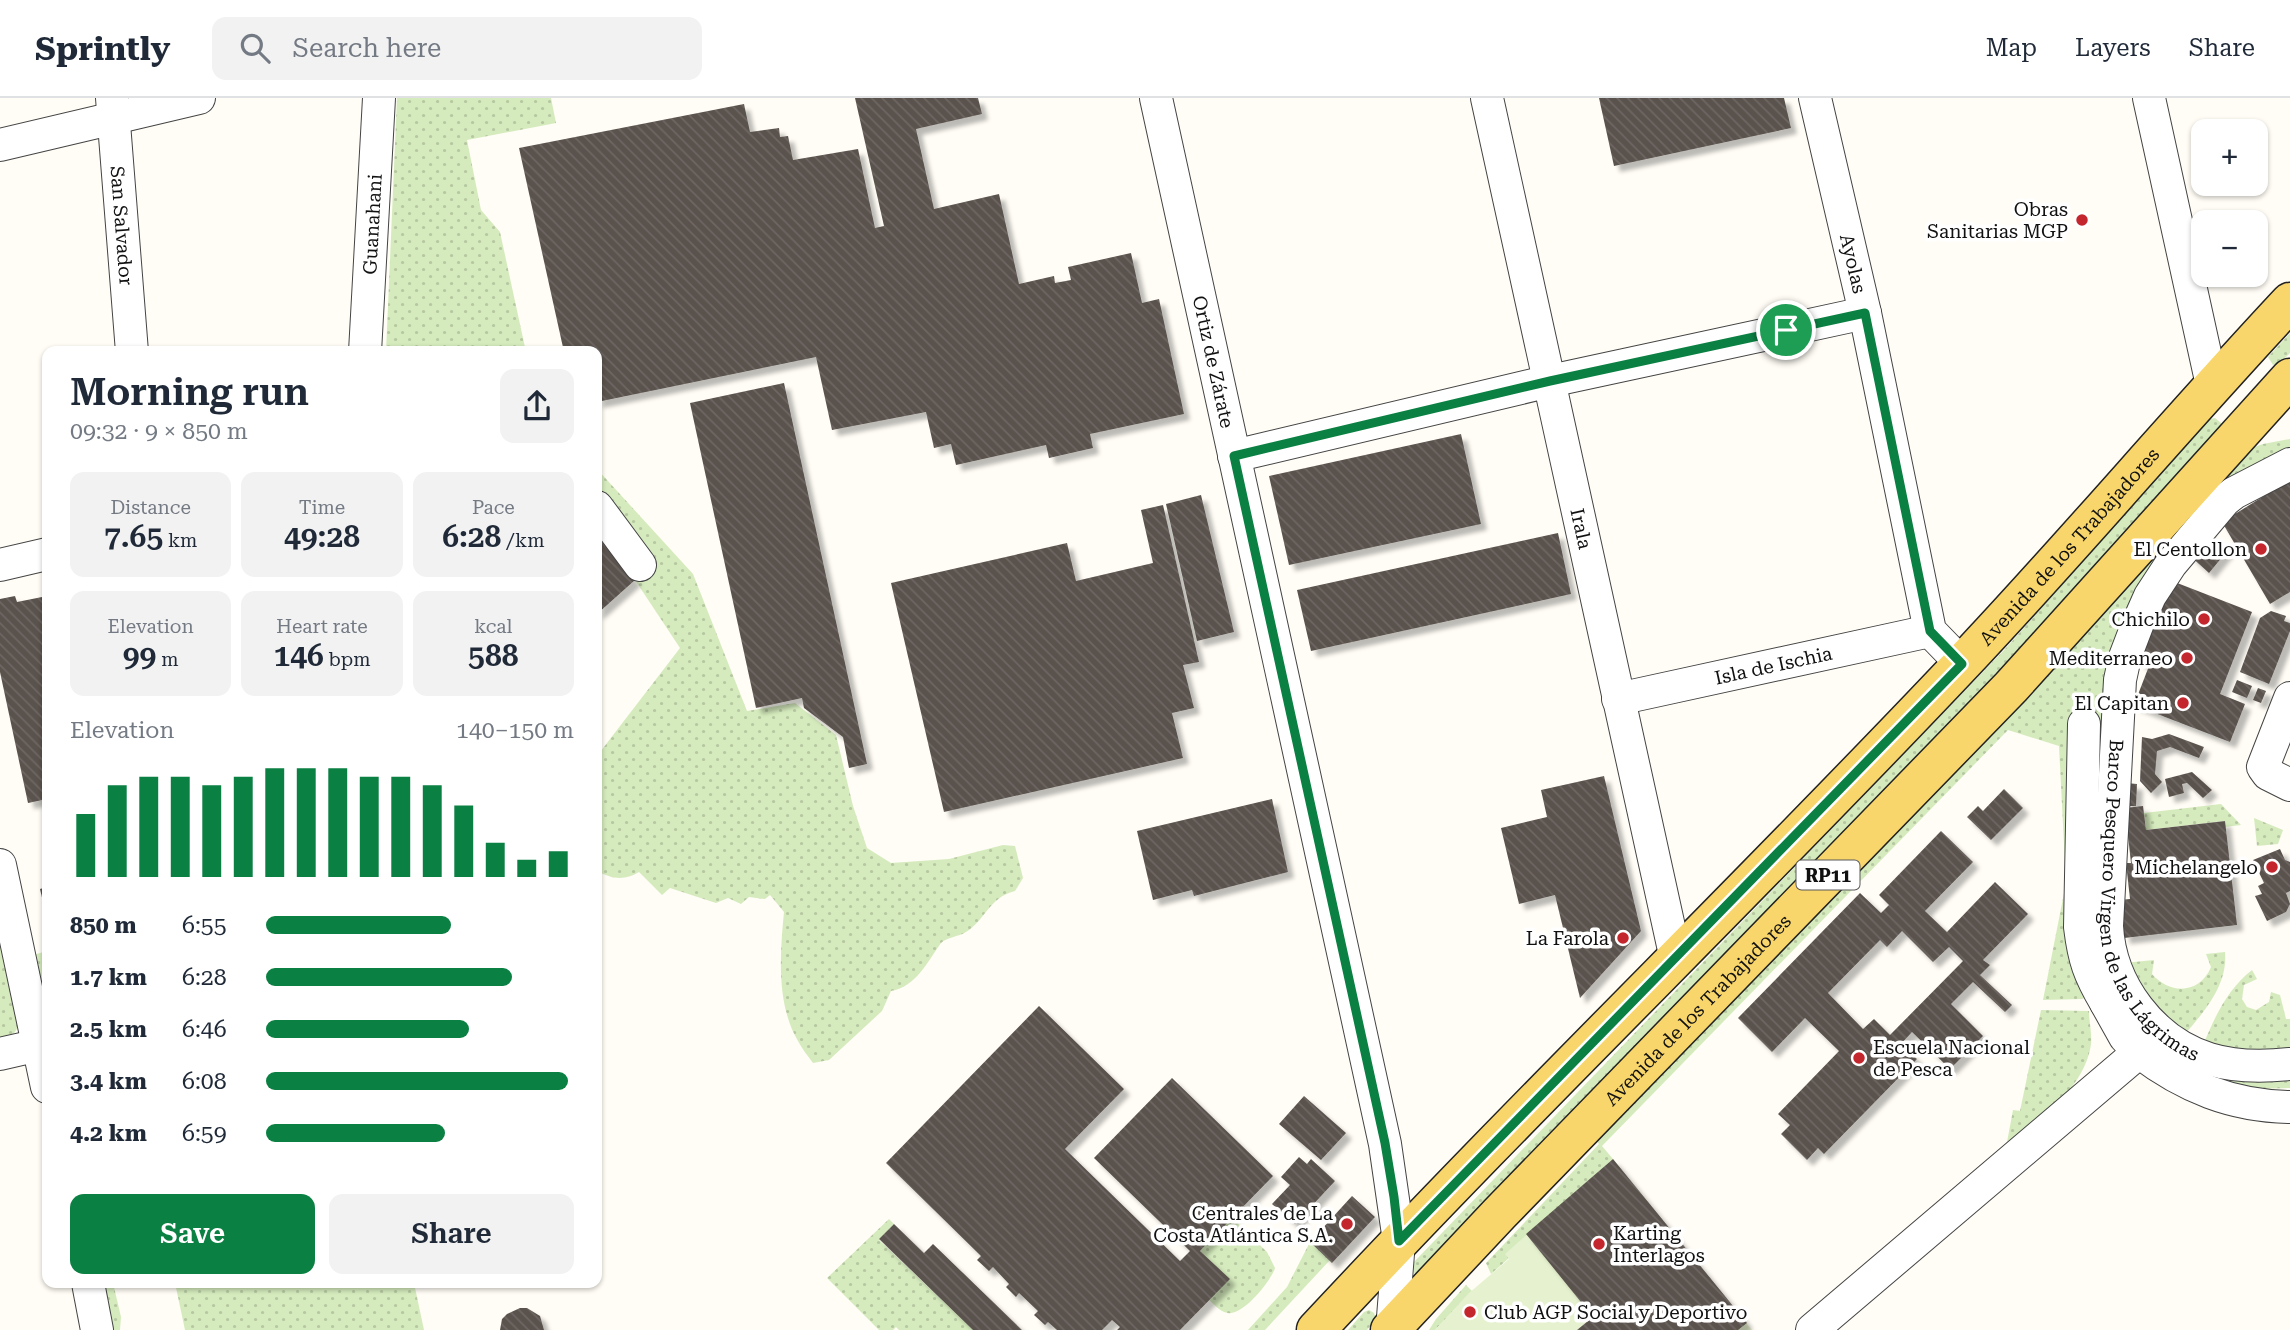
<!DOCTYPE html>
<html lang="en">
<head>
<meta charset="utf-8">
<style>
	body { margin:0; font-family:"Roboto Serif",serif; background:#f2f2f3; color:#1f2937; height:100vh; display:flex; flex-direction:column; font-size:26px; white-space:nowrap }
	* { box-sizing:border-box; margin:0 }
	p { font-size:23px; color:#747a83 }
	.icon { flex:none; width:38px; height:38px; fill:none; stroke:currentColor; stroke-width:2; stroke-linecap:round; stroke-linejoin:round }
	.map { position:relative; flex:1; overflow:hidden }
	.drawer { position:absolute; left:42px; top:248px; width:560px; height:942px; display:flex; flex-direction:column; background:#fff; border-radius:14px; box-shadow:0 2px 5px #0004 }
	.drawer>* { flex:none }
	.controls { position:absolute; left:2191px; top:21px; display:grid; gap:14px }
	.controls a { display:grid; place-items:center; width:77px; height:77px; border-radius:14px; background:#fff; box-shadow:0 2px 5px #0004; font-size:35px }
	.pin { position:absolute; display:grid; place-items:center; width:60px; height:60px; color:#fff; margin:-30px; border:4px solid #fff; border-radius:50%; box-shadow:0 2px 7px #0007 }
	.round { display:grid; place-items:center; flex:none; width:74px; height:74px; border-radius:14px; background:#f2f2f3 }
	.summary { display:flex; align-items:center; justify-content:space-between; height:119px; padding:0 28px }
	h1 { font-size:38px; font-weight:600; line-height:52px }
	.stats { display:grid; grid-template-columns:repeat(3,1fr); gap:10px; height:119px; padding:7px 28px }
	.stats div { display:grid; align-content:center; border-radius:14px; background:#f2f2f3; text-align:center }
	.stats b { font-size:30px; font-weight:600 }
	.stats small { font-size:19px; font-weight:400 }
	.stats p { font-size:19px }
	.chart { height:196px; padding:14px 28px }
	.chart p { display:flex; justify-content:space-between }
	.chart svg { width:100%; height:126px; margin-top:7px; stroke:#0b8043; stroke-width:6 }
	.button { display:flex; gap:14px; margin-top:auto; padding:14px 28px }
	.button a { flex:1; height:80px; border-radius:14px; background:#0b8043; color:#fff; font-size:28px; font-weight:600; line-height:80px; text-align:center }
	.button a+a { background:#f2f2f3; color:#1f2937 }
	ul { padding:0 28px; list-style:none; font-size:23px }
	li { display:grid; grid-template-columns:112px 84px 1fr; align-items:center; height:52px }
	li i { height:18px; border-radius:9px; background:#0b8043 }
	header { display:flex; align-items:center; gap:42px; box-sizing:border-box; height:98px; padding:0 35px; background:#fff; border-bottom:2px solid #e0e1e3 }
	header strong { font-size:33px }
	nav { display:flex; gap:38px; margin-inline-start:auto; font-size:24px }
	.search { width:490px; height:63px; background:#f2f2f3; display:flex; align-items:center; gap:18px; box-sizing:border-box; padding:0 24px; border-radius:14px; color:#747a83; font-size:26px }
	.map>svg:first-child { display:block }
	.grass { fill:url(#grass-dots) }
	.pitch { fill:#e6f2cf }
	.building { fill:url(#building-back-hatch); fill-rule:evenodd; filter:url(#shadow) }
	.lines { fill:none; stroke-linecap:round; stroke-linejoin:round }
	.minor-casing { stroke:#444; stroke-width:34 }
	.major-casing { stroke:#222; stroke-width:41 }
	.minor { stroke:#fff; stroke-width:32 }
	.major { stroke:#f9d66b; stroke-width:38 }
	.route-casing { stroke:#fff; stroke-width:14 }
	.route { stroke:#0b8043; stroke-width:9 }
	.poi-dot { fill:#c4262e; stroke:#fff; stroke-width:2.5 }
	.labels { text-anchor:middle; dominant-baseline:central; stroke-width:7; stroke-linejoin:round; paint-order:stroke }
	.shield { fill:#fff; stroke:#585858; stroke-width:2 }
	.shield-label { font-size:18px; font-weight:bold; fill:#111 }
	.poi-label { font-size:19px; fill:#111; stroke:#fff; text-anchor:end }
	.street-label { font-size:19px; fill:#111; stroke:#fff }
</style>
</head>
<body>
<header>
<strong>Sprintly</strong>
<div class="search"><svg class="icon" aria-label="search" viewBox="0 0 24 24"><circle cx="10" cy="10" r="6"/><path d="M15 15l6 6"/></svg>Search here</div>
<nav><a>Map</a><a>Layers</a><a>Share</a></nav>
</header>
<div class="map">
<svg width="2290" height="1232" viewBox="0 0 2290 1232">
	<defs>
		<pattern id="grass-dots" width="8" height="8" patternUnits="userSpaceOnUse" patternTransform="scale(1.75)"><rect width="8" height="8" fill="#d5ebbd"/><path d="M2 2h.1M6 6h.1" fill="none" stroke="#b6c8a1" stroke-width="1.8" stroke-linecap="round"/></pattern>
		<pattern id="building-back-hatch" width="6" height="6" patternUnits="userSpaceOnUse" patternTransform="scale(1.75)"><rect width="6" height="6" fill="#5a524d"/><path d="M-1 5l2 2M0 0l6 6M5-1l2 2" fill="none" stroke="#6d6662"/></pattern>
		<filter id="shadow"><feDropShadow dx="6" dy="6" stdDeviation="2" flood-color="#0004"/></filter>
	</defs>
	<rect width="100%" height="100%" fill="#fffdf5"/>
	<path class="grass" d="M 397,0 L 551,0 L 556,25 L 467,42 L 481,112 L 500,134 L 526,254 L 386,254 Z
		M 2290,235 L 2290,255 L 2280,265 L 2273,267 L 2268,259 Z
		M 2215,320 L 2221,325 L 2221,329 L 2064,507 L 1418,1178 L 1414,1175 L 1414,1164 L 2006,550 L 2210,321 Z
		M 2290,341 L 2290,352 L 2117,550 L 2112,890 L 2082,901 L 2043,902 L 2066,785 L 2059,648 L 2008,632 L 1602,1048 L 1613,1061 L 1506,1156 L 1509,1160 L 1491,1176 L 1486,1165 L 1599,1046 L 1595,1041 L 2246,352 L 2263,346 Z
		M 597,371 L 693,476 L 747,613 L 795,605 L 836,637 L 853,708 L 867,750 L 891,765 L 949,761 L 1003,747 L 1015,748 L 1023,780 L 1015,793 C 988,800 986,822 966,834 C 958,839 947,839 941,845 C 928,863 916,889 891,893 L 882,913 L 829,962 L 813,965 C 808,958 802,951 798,943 C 776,906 780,855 784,814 L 770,797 L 765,801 L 749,799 L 741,806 L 728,800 L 716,805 L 670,790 L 662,797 L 639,774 C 624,783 612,781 597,773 L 597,658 L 680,550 L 635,482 L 647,449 L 597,391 Z
		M 2221,706 L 2241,727 L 2225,729 L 2224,723 L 2146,732 L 2144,715 Z
		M 2254,720 L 2283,732 L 2278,746 L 2257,748 Z
		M 0,834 L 20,926 L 11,940 L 0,944 Z
		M 47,853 L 47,930 L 33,857 Z
		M 2225,854 C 2228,886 2205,913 2185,936 L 2155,911 L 2124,865 L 2154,862 L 2152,876 C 2170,897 2200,896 2211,869 L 2206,856 Z
		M 2252,872 L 2257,881 L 2244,887 L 2242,901 L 2247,909 L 2256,912 L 2269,904 L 2271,894 L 2280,897 L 2286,921 L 2290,921 L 2290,952 L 2252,956 L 2204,945 C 2216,916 2228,891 2252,872 Z
		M 2041,912 L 2089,913 C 2089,923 2092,935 2091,946 C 2085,991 2036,1025 2005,1055 L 2013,1012 L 2020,1013 Z
		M 2133,919 L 2290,976 L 2290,990 L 2257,991 L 2221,987 Z
		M 1232,1120 L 1267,1154 L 1275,1170 C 1271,1183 1243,1218 1228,1215 C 1220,1214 1215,1207 1209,1202 L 1229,1181 L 1200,1153 Z
		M 889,1121 L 894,1126 L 879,1142 L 973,1232 L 899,1232 L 896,1229 L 893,1232 L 879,1232 L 827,1180 Z
		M 1310,1144 L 1330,1162 L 1265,1232 L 1248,1232 L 1287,1189 Z
		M 97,1185 L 113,1185 L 121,1219 L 120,1232 L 106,1232 Z
		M 175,1185 L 414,1185 L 424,1232 L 185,1232 Z
		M 1466,1187 L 1472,1193 L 1435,1232 L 1429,1232 L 1436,1221 Z
		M 1369,1212 L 1374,1215 L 1376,1220 L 1367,1232 L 1348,1232 L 1364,1214 Z"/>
	<path class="pitch" d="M 1613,1061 L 1752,1232 L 1435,1232 L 1469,1195 L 1509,1161 L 1505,1156 Z"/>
	<path class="building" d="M 855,0 L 978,0 L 982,16 L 916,31 L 934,111 L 999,96 L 1019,186 L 1054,178 L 1055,185 L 1071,182 L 1068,169 L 1131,155 L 1142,205 L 1159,201 L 1184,316 L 1090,336 L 1093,350 L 1049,360 L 1046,347 L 956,367 L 951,346 L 934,350 L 926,314 L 832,332 L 816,259 L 597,304 L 597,254 L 564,254 L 519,50 L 744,6 L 750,34 L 779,30 L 780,39 L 788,38 L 793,62 L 858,51 L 875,130 L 884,128 Z
		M 1599,0 L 1784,0 L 1791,30 L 1614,68 Z
		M 784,285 L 867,666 L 849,670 L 843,639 L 804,610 L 802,600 L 756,610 L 690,305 Z
		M 1461,336 L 1481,426 L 1289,467 L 1269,378 Z
		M 2290,382 L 2290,494 L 2270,506 L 2222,424 Z
		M 1201,397 L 1234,534 L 1197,543 L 1166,406 Z
		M 1163,407 L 1199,564 L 1183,567 L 1194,610 L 1172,615 L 1183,660 L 944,714 L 891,485 L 1067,445 L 1076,483 L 1153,465 L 1141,412 Z
		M 2207,434 L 2228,452 L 2209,475 L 2189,457 Z
		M 1558,435 L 1571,496 L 1311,553 L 1297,492 Z
		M 597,438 L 635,482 L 597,516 Z
		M 2172,483 L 2252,514 L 2220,596 L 2245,606 L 2230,644 L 2134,607 L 2149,568 L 2139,565 Z
		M 15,498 L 17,504 L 47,498 L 47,701 L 28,705 L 0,574 L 0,501 Z
		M 2271,513 L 2286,518 L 2284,523 L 2290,525 L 2290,533 L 2269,586 L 2240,574 L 2260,520 Z
		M 2237,582 L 2252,588 L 2247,600 L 2232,594 Z
		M 2258,590 L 2266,593 L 2261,605 L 2253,602 Z
		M 2169,636 L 2204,649 L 2199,660 L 2170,649 L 2157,653 L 2155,676 L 2162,684 L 2151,695 L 2140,683 L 2142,639 L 2152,641 Z
		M 2192,674 L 2212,692 L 2203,700 L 2187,685 L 2182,686 L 2184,695 L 2169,699 L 2165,681 Z
		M 1604,678 L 1641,833 L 1580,900 L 1555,797 L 1519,806 L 1501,730 L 1547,719 L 1541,692 Z
		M 2126,685 L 2137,686 L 2136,708 L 2125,708 Z
		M 2004,691 L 2023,710 L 1991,742 L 1967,719 L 1978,708 L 1983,713 Z
		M 1272,701 L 1288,774 L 1194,798 L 1192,792 L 1153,802 L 1137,733 Z
		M 2143,708 L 2146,732 L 2225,723 L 2237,827 L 2124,840 L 2120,802 L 2130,801 L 2126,765 L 2131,765 L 2125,710 Z
		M 1941,733 L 1973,764 L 1925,813 L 1947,834 L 1995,784 L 2028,816 L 1983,862 L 1990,867 L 1980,877 L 2012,907 L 2005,914 L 1973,884 L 1951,906 L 1983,938 L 1950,971 L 1912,934 L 1901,946 L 1917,961 L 1824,1056 L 1818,1050 L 1807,1062 L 1781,1036 L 1790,1027 L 1778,1016 L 1839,953 L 1805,920 L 1772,954 L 1738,920 L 1860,795 L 1881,815 L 1889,807 L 1879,797 ZM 1902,833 L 1933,864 L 1949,849 L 1963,863 L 1890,937 L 1874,921 L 1863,931 L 1828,895 L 1880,842 L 1887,849 Z
		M 2280,751 L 2285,762 L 2290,764 L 2290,793 L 2286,795 L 2290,806 L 2286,814 L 2267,823 L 2255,798 L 2262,796 L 2258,788 L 2264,785 L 2253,762 Z
		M 47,789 L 47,817 L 46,817 L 40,791 Z
		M 1039,908 L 1124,991 L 1065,1051 L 1180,1163 L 1190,1153 L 1094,1060 L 1172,980 L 1273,1078 L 1200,1153 L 1230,1181 L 1180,1232 L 1117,1232 L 1120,1229 L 1112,1222 L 1102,1232 L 1057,1232 L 1048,1224 L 1045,1227 L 1034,1217 L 1038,1213 L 1019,1195 L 1016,1199 L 1006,1189 L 1009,1186 L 993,1169 L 989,1173 L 977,1162 L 981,1158 L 886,1065 Z
		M 1304,998 L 1346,1035 L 1321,1062 L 1279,1026 Z
		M 1299,1059 L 1307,1066 L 1311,1061 L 1335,1083 L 1295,1126 L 1272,1106 L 1290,1087 L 1281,1079 Z
		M 1613,1061 L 1747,1225 L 1738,1232 L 1577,1232 L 1593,1219 L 1526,1136 Z
		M 1352,1098 L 1375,1119 L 1332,1165 L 1310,1144 Z
		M 894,1126 L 924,1155 L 933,1146 L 1022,1232 L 973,1232 L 879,1141 Z
		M 520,1210 L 527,1210 L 540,1218 L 544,1232 L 500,1232 L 502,1221 L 507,1216 Z"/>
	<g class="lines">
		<defs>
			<g id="minor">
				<path id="s1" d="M 112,0 L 132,254"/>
				<path id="s2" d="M 1156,0 L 1385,1046 L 1399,1143 L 1392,1232"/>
				<path id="s3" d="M 1487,0 L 1676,861"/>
				<path id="s4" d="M 1815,0 L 1865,215 L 1930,533 L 1962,566"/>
				<path d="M 2149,0 L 2212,287"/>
				<path d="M 0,47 L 199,0"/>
				<path id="s5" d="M 365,254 L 379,0"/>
				<path d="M 1234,358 L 1550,283 L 1865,215"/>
				<path id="s6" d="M 2290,366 L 2234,395 L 2225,402 L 2171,466 L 2150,498 L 2138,525 L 2125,559 L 2120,582 L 2107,828 C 2110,887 2152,943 2209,961 C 2235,969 2263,969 2290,966"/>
				<path d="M 597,409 L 640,467"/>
				<path d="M 0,467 L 47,456"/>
				<path d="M 2290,600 L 2263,669 L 2268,676 L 2290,687"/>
				<path id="s7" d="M 1618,601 L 1930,533"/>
				<path d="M 2084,626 L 2080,829 C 2084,862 2089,876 2106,905"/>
				<path d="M 0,767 L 47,989"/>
				<path d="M 2139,954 C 2185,989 2232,1008 2290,1009"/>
				<path d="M 0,956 L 39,947"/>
				<path d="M 88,1185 L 97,1232"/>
				<path d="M 1812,1232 L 2139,954 L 2125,939 L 2106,905 L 2129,898"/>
			</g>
			<g id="major">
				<path id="s8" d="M 1316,1232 C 1531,1001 1759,782 1975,552 C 2082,438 2183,318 2290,204"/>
				<path id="s9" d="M 1390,1232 L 1500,1115 L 2011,589 L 2290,280"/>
			</g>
		</defs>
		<use href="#minor" class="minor-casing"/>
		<use href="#major" class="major-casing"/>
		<use href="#minor" class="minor"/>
		<use href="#major" class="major"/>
	</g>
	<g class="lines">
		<defs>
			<path id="route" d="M 1865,215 L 1930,533 L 1962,566 L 1399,1143 L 1394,1099 L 1385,1045 L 1234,358 L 1550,283 Z"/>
		</defs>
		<use href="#route" class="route-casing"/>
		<use href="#route" class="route"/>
	</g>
	<g class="poi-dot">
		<circle cx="2082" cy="122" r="7"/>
		<circle cx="2261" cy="451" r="7"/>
		<circle cx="2204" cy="521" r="7"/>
		<circle cx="2187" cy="560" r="7"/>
		<circle cx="2183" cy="605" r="7"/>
		<circle cx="2272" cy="769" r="7"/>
		<circle cx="1623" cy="840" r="7"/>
		<circle cx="1859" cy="960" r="7"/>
		<circle cx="1347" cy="1126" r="7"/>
		<circle cx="1599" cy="1146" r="7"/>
		<circle cx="1470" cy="1214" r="7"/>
	</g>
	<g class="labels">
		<rect class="shield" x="1796.5" y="762.5" width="63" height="29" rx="5"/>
		<g class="shield-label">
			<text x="1828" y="777">RP11</text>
		</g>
		<g class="poi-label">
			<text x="2068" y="111">Obras<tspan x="2068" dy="22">Sanitarias MGP</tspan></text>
			<text x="2247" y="451">El Centollon</text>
			<text x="2190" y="521">Chichilo</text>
			<text x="2173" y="560">Mediterraneo</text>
			<text x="2169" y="605">El Capitan</text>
			<text x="2258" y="769">Michelangelo</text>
			<text x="1609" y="840">La Farola</text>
			<text x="1873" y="949" text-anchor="start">Escuela Nacional<tspan x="1873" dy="22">de Pesca</tspan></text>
			<text x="1333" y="1115">Centrales de La<tspan x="1333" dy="22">Costa Atlántica S.A.</tspan></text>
			<text x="1613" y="1135" text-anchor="start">Karting<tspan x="1613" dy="22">Interlagos</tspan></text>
			<text x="1484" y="1214" text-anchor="start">Club AGP Social y Deportivo</text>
		</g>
		<g class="street-label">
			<text stroke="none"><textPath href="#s1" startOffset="128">San Salvador</textPath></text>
			<text stroke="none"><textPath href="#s5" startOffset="128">Guanahani</textPath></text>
			<text stroke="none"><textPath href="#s4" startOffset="170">Ayolas</textPath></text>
			<text stroke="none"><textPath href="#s2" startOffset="270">Ortiz de Zárate</textPath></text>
			<text stroke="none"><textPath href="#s3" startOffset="441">Irala</textPath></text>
			<text stroke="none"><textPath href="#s8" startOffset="1087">Avenida de los Trabajadores</textPath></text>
			<text stroke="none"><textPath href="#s7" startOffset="159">Isla de Ischia</textPath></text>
			<text stroke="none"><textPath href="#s6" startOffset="522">Barco Pesquero Virgen de las Lágrimas</textPath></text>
			<text stroke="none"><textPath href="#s9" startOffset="444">Avenida de los Trabajadores</textPath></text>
		</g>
	</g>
</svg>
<div class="controls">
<a>+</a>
<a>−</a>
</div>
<div class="pin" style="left:1786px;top:232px;background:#1e9e55"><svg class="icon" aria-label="arrive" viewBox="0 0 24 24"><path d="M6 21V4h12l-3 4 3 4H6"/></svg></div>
<section class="drawer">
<div class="summary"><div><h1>Morning run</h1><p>09:32 · 9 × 850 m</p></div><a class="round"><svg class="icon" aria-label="share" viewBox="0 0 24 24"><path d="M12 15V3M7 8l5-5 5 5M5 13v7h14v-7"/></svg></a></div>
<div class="stats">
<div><p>Distance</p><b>7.65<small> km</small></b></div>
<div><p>Time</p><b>49:28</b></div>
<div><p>Pace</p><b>6:28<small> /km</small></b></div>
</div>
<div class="stats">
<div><p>Elevation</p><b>99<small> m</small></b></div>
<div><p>Heart rate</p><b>146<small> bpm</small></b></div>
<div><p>kcal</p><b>588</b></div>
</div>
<div class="chart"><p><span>Elevation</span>140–150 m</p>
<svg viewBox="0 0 160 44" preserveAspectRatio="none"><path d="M5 44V22M15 44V12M25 44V9M35 44V9M45 44V12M55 44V9M65 44V6M75 44V6M85 44V6M95 44V9M105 44V9M115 44V12M125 44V19M135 44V32M145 44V38M155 44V35"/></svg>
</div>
<ul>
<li><b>850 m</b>6:55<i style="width:60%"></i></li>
<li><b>1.7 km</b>6:28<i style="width:80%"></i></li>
<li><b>2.5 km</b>6:46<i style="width:66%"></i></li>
<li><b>3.4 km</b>6:08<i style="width:98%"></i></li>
<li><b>4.2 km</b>6:59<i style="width:58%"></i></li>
</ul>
<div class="button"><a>Save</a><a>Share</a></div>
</section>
</div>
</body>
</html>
